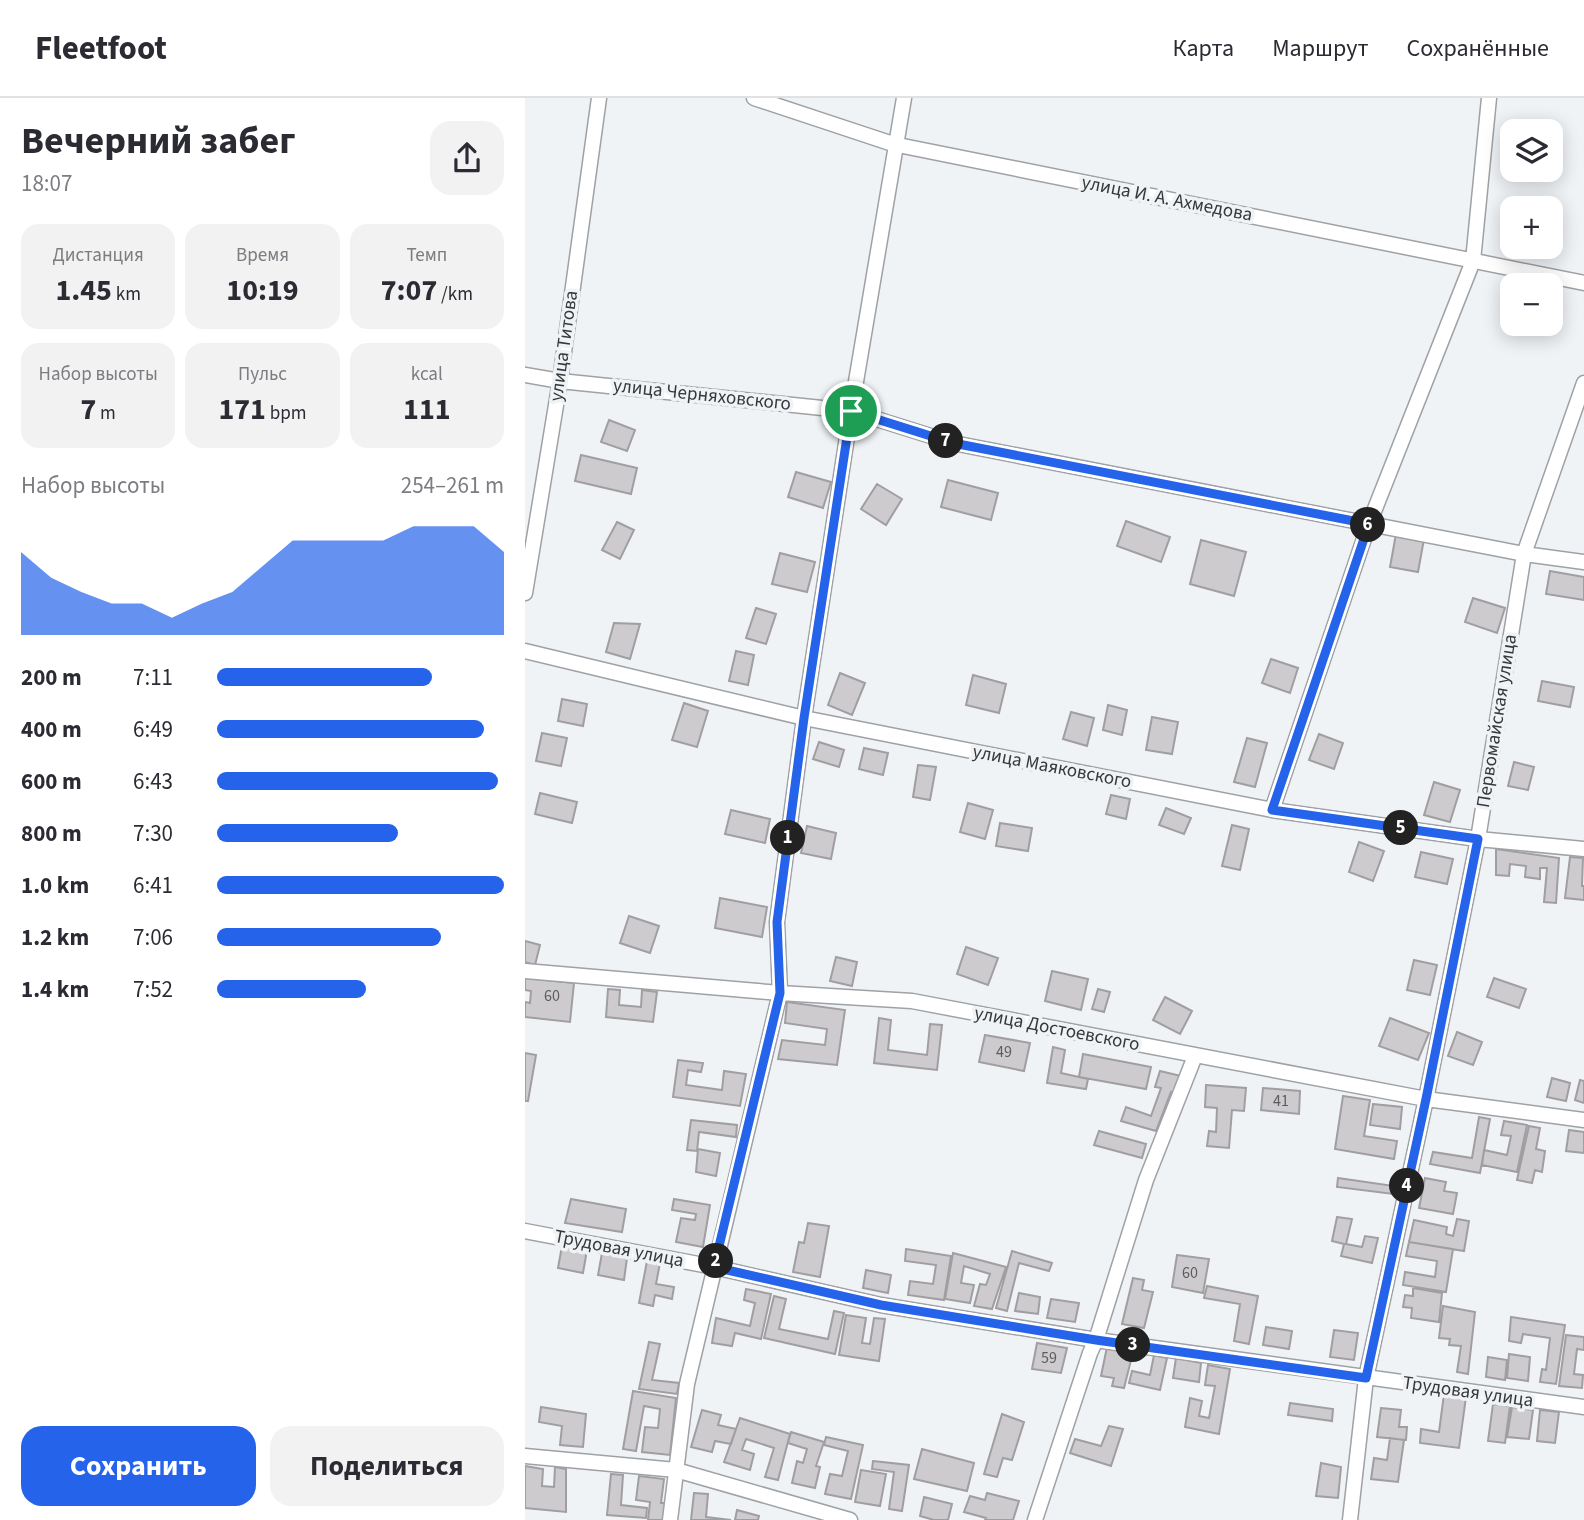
<!DOCTYPE html>
<html lang="ru">
<head>
<meta charset="utf-8">
<style>
	body { margin:0; font-family:"Source Sans 3",sans-serif; background:#f2f2f3; color:#2b2b33; height:100vh; display:flex; flex-direction:column; font-size:26px; white-space:nowrap }
	* { box-sizing:border-box; margin:0 }
	p { font-size:23px; color:#7c7c81 }
	.icon { flex:none; width:38px; height:38px; fill:none; stroke:currentColor; stroke-width:2; stroke-linecap:round; stroke-linejoin:round }
	.map { position:relative; flex:1; overflow:hidden }
	.side { display:flex; flex-direction:column; background:#fff; width:525px }
	.side>* { flex:none }
	.tools { position:absolute; left:975px; top:21px; display:grid; gap:14px }
	.tools a { display:grid; place-items:center; width:63px; height:63px; border-radius:14px; background:#fff; box-shadow:0 4px 18px #0003; font-size:35px }
	.pin { position:absolute; display:grid; place-items:center; width:60px; height:60px; color:#fff; margin:-30px; border:4px solid #fff; border-radius:50%; box-shadow:0 2px 7px #0007 }
	.km { position:absolute; width:35px; height:35px; margin:-18px; border-radius:50%; background:#222; color:#fff; font-size:19px; line-height:35px; text-align:center }
	.round { display:grid; place-items:center; flex:none; width:74px; height:74px; border-radius:21px; background:#f2f2f3 }
	.head { display:flex; align-items:center; justify-content:space-between; height:119px; padding:0 21px }
	h1 { font-size:38px; font-weight:700; line-height:52px }
	.figures { display:grid; grid-template-columns:repeat(3,1fr); gap:10px; height:119px; padding:7px 21px }
	.figures div { display:grid; align-content:center; border-radius:18px; background:#f2f2f3; text-align:center }
	.figures b { font-size:30px; font-weight:700 }
	.figures small { font-size:19px; font-weight:400 }
	.figures p { font-size:19px }
	.chart { height:196px; padding:14px 21px }
	.chart p { display:flex; justify-content:space-between }
	.chart svg { width:100%; height:126px; margin-top:7px; fill:#2563eb; opacity:.7 }
	.primary-button { display:flex; gap:14px; margin-top:auto; padding:14px 21px }
	.primary-button a { flex:1; height:80px; border-radius:21px; background:#2563eb; color:#fff; font-size:28px; font-weight:700; line-height:80px; text-align:center }
	.primary-button a+a { background:#f2f2f3; color:#2b2b33 }
	ul { padding:0 21px; list-style:none; font-size:23px }
	li { display:grid; grid-template-columns:112px 84px 1fr; align-items:center; height:52px }
	li i { height:18px; border-radius:9px; background:#2563eb }
	header { display:flex; align-items:center; gap:42px; box-sizing:border-box; height:98px; padding:0 35px; background:#fff; border-bottom:2px solid #e1e1e2 }
	header strong { font-size:33px }
	nav { display:flex; gap:38px; margin-inline-start:auto; font-size:24px }
	main { display:flex; flex:1; min-height:0 }
	.map>svg:first-child { display:block }
	.building { fill:#cecbcf; stroke:#a19ea2; stroke-width:2 }
	.lines { fill:none; stroke-linecap:round; stroke-linejoin:round }
	.street-casing { stroke:#9ea1a5; stroke-width:17 }
	.street { stroke:#fff; stroke-width:14 }
	.route-casing { stroke:#fff; stroke-width:14 }
	.route { stroke:#2563eb; stroke-width:9 }
	.labels { text-anchor:middle; dominant-baseline:central; stroke-width:7; stroke-linejoin:round; paint-order:stroke }
	.number-label { font-size:16px; fill:#5d5d5f }
	.street-label { font-size:19px; fill:#37383a; stroke:#f0f3f6 }
</style>
</head>
<body>
<header>
<strong>Fleetfoot</strong>
<nav><a>Карта</a><a>Маршрут</a><a>Сохранённые</a></nav>
</header>
<main>
<section class="side">
<div class="head"><div><h1>Вечерний забег</h1><p>18:07</p></div><a class="round"><svg class="icon" aria-label="share" viewBox="0 0 24 24"><path d="M12 15V3M7 8l5-5 5 5M5 13v7h14v-7"/></svg></a></div>
<div class="figures">
<div><p>Дистанция</p><b>1.45<small> km</small></b></div>
<div><p>Время</p><b>10:19</b></div>
<div><p>Темп</p><b>7:07<small> /km</small></b></div>
</div>
<div class="figures">
<div><p>Набор высоты</p><b>7<small> m</small></b></div>
<div><p>Пульс</p><b>171<small> bpm</small></b></div>
<div><p>kcal</p><b>111</b></div>
</div>
<div class="chart"><p><span>Набор высоты</span>254–261 m</p>
<svg viewBox="0 0 160 44" preserveAspectRatio="none"><path d="M0 44V15L10 24L20 29L30 33L40 33L50 38L60 33L70 29L80 20L90 11L100 11L110 11L120 11L130 6L140 6L150 6L160 15V44z"/></svg>
</div>
<ul>
<li><b>200 m</b>7:11<i style="width:75%"></i></li>
<li><b>400 m</b>6:49<i style="width:93%"></i></li>
<li><b>600 m</b>6:43<i style="width:98%"></i></li>
<li><b>800 m</b>7:30<i style="width:63%"></i></li>
<li><b>1.0 km</b>6:41<i style="width:100%"></i></li>
<li><b>1.2 km</b>7:06<i style="width:78%"></i></li>
<li><b>1.4 km</b>7:52<i style="width:52%"></i></li>
</ul>
<div class="primary-button"><a>Сохранить</a><a>Поделиться</a></div>
</section>
<div class="map">
<svg width="1059" height="1422" viewBox="0 0 1059 1422">
	<rect width="100%" height="100%" fill="#f0f3f6"/>
	<path class="building" d="M 84,322 L 110,332 L 102,353 L 76,344 Z
		M 56,357 L 112,370 L 106,396 L 50,383 Z
		M 271,374 L 306,384 L 298,410 L 263,399 Z
		M 423,382 L 473,395 L 466,422 L 416,409 Z
		M 352,386 L 377,401 L 361,427 L 336,411 Z
		M 601,423 L 645,439 L 636,464 L 592,448 Z
		M 92,424 L 109,432 L 95,461 L 77,452 Z
		M 871,436 L 899,441 L 893,474 L 865,469 Z
		M 676,442 L 721,454 L 709,498 L 665,486 Z
		M 255,455 L 290,464 L 282,494 L 247,486 Z
		M 1025,473 L 1059,479 L 1059,502 L 1021,496 Z
		M 948,500 L 980,510 L 972,535 L 940,524 Z
		M 231,510 L 251,516 L 241,546 L 221,540 Z
		M 89,525 L 115,526 L 105,561 L 81,554 Z
		M 211,553 L 229,557 L 223,587 L 204,583 Z
		M 746,561 L 773,570 L 765,595 L 737,585 Z
		M 315,575 L 340,585 L 327,617 L 303,607 Z
		M 448,577 L 481,586 L 474,615 L 441,607 Z
		M 1017,583 L 1049,589 L 1045,609 L 1013,603 Z
		M 37,601 L 62,606 L 58,628 L 33,623 Z
		M 159,605 L 183,613 L 172,649 L 147,642 Z
		M 583,607 L 602,612 L 597,637 L 578,632 Z
		M 546,614 L 569,620 L 562,648 L 538,641 Z
		M 627,619 L 653,624 L 647,656 L 621,652 Z
		M 17,635 L 42,640 L 36,668 L 11,663 Z
		M 794,636 L 818,645 L 809,671 L 784,662 Z
		M 722,640 L 742,645 L 730,689 L 709,684 Z
		M 294,644 L 319,652 L 314,669 L 288,661 Z
		M 339,650 L 363,655 L 358,677 L 334,671 Z
		M 989,664 L 1009,669 L 1003,692 L 983,688 Z
		M 393,667 L 411,669 L 405,702 L 388,699 Z
		M 909,684 L 935,692 L 925,724 L 899,717 Z
		M 15,695 L 52,704 L 47,725 L 10,716 Z
		M 586,697 L 605,701 L 601,721 L 581,716 Z
		M 443,705 L 468,712 L 460,741 L 435,734 Z
		M 641,710 L 666,720 L 659,736 L 634,727 Z
		M 206,712 L 245,721 L 240,745 L 200,736 Z
		M 475,725 L 507,730 L 503,753 L 471,748 Z
		M 707,727 L 724,731 L 715,772 L 697,768 Z
		M 282,728 L 311,735 L 306,761 L 276,755 Z
		M 834,744 L 859,753 L 848,783 L 824,774 Z
		M 971,751 L 1034,760 L 1031,805 L 1019,804 L 1022,770 L 1015,770 L 1015,781 L 1000,779 L 1001,768 L 985,766 L 984,778 L 971,777 Z
		M 896,754 L 928,761 L 922,786 L 890,779 Z
		M 1045,759 L 1058,760 L 1057,788 L 1059,788 L 1059,802 L 1040,800 Z
		M 195,800 L 242,809 L 237,839 L 190,830 Z
		M 104,818 L 134,828 L 125,855 L 95,845 Z
		M 0,843 L 15,847 L 10,867 L 0,864 Z
		M 441,849 L 473,860 L 463,887 L 432,876 Z
		M 311,859 L 332,864 L 327,888 L 305,883 Z
		M 889,862 L 912,867 L 905,897 L 882,892 Z
		M 527,873 L 563,881 L 556,912 L 520,903 Z
		M 0,880 L 49,885 L 45,924 L 0,919 L 0,904 L 5,905 L 6,893 L 0,892 Z
		M 969,880 L 1001,891 L 994,910 L 962,899 Z
		M 83,891 L 95,892 L 94,907 L 116,909 L 117,892 L 132,894 L 128,924 L 81,919 Z
		M 573,891 L 585,894 L 579,914 L 567,911 Z
		M 640,899 L 667,913 L 655,936 L 628,922 Z
		M 262,904 L 320,912 L 312,967 L 253,961 L 257,942 L 300,947 L 302,931 L 260,925 Z
		M 354,920 L 366,922 L 363,952 L 402,957 L 405,926 L 417,927 L 412,972 L 349,965 Z
		M 865,920 L 904,935 L 893,962 L 854,948 Z
		M 932,934 L 957,944 L 948,967 L 923,958 Z
		M 460,937 L 505,945 L 499,973 L 454,964 Z
		M 528,949 L 540,952 L 536,975 L 563,981 L 561,991 L 522,985 Z
		M 0,955 L 11,957 L 3,1003 L 0,1003 Z
		M 558,956 L 626,969 L 621,991 L 554,979 Z
		M 153,962 L 178,965 L 176,974 L 163,972 L 161,987 L 197,992 L 199,973 L 221,976 L 215,1008 L 148,999 Z
		M 635,973 L 656,978 L 651,995 L 646,994 L 631,1033 L 596,1023 L 601,1009 L 626,1018 L 636,990 L 630,989 Z
		M 1027,980 L 1045,985 L 1041,1003 L 1022,999 Z
		M 1055,982 L 1059,983 L 1059,1005 L 1050,1002 Z
		M 681,987 L 721,990 L 719,1013 L 707,1012 L 704,1050 L 682,1048 L 684,1033 L 691,1034 L 692,1010 L 680,1009 Z
		M 738,990 L 775,993 L 774,1016 L 736,1012 Z
		M 818,998 L 845,1002 L 839,1038 L 872,1043 L 869,1061 L 810,1051 Z
		M 848,1006 L 877,1009 L 875,1031 L 845,1027 Z
		M 954,1019 L 965,1021 L 955,1075 L 905,1066 L 908,1054 L 947,1060 Z
		M 166,1022 L 212,1027 L 211,1039 L 174,1034 L 172,1053 L 162,1052 Z
		M 979,1023 L 1002,1027 L 992,1074 L 957,1067 L 959,1052 L 982,1057 L 986,1038 L 976,1037 Z
		M 1004,1028 L 1015,1030 L 1011,1051 L 1020,1053 L 1017,1074 L 1010,1072 L 1007,1085 L 992,1082 Z
		M 1044,1032 L 1059,1034 L 1059,1055 L 1041,1053 Z
		M 574,1033 L 621,1046 L 617,1060 L 569,1047 Z
		M 173,1051 L 195,1055 L 191,1078 L 171,1074 Z
		M 813,1080 L 869,1088 L 868,1096 L 812,1089 Z
		M 900,1080 L 921,1084 L 919,1093 L 932,1095 L 928,1116 L 894,1110 Z
		M 46,1101 L 101,1111 L 97,1134 L 40,1125 Z
		M 149,1101 L 185,1107 L 178,1149 L 151,1144 L 156,1120 L 170,1122 L 171,1116 L 147,1112 Z
		M 812,1119 L 827,1121 L 821,1146 L 837,1149 L 840,1138 L 853,1140 L 847,1165 L 816,1158 L 819,1146 L 807,1143 Z
		M 932,1121 L 944,1123 L 939,1153 L 884,1144 L 889,1122 L 922,1129 L 921,1136 L 928,1138 Z
		M 283,1125 L 304,1128 L 295,1179 L 268,1174 L 274,1144 L 279,1145 Z
		M 884,1144 L 928,1151 L 921,1194 L 878,1187 L 880,1174 L 910,1179 L 912,1163 L 881,1158 Z
		M 37,1148 L 62,1152 L 58,1175 L 33,1170 Z
		M 381,1151 L 426,1158 L 419,1202 L 383,1197 L 385,1183 L 408,1186 L 411,1167 L 380,1163 Z
		M 487,1153 L 527,1165 L 524,1173 L 494,1165 L 482,1213 L 471,1210 Z
		M 77,1155 L 102,1160 L 99,1182 L 73,1177 Z
		M 428,1155 L 481,1169 L 467,1211 L 449,1208 L 455,1186 L 461,1187 L 465,1176 L 439,1168 L 436,1185 L 449,1187 L 445,1205 L 420,1201 Z
		M 652,1157 L 684,1161 L 678,1195 L 647,1189 Z
		M 122,1163 L 135,1165 L 131,1186 L 149,1189 L 147,1201 L 130,1197 L 128,1208 L 114,1205 Z
		M 341,1172 L 366,1177 L 363,1195 L 338,1190 Z
		M 608,1180 L 619,1182 L 617,1192 L 628,1194 L 619,1230 L 597,1226 Z
		M 682,1188 L 733,1198 L 724,1246 L 709,1243 L 715,1206 L 679,1200 Z
		M 888,1190 L 917,1195 L 914,1224 L 886,1220 L 887,1210 L 878,1209 L 880,1197 L 888,1198 Z
		M 221,1191 L 246,1196 L 236,1241 L 210,1235 L 207,1248 L 187,1245 L 191,1220 L 225,1228 L 230,1205 L 219,1202 Z
		M 494,1195 L 515,1199 L 513,1216 L 490,1213 Z
		M 249,1198 L 261,1201 L 254,1231 L 303,1241 L 309,1213 L 319,1215 L 310,1256 L 239,1240 Z
		M 526,1201 L 554,1205 L 550,1224 L 522,1220 Z
		M 918,1208 L 950,1214 L 943,1276 L 932,1274 L 936,1248 L 924,1247 L 925,1241 L 914,1240 Z
		M 321,1217 L 341,1220 L 337,1245 L 345,1246 L 349,1220 L 360,1221 L 354,1263 L 314,1257 Z
		M 986,1219 L 1040,1227 L 1031,1286 L 1015,1284 L 1017,1271 L 1021,1272 L 1025,1240 L 998,1236 L 996,1245 L 984,1243 Z
		M 741,1229 L 767,1233 L 764,1251 L 738,1247 Z
		M 809,1232 L 833,1235 L 829,1262 L 805,1259 Z
		M 1041,1237 L 1059,1239 L 1059,1252 L 1052,1251 L 1049,1276 L 1058,1277 L 1057,1290 L 1034,1288 Z
		M 124,1244 L 135,1246 L 127,1282 L 154,1285 L 152,1296 L 114,1291 Z
		M 512,1245 L 542,1250 L 536,1275 L 507,1271 Z
		M 582,1249 L 608,1254 L 599,1290 L 587,1288 L 589,1280 L 576,1278 Z
		M 984,1256 L 1005,1259 L 1003,1283 L 982,1280 Z
		M 629,1257 L 642,1260 L 635,1292 L 604,1285 L 607,1273 L 625,1277 Z
		M 963,1259 L 982,1262 L 980,1282 L 961,1279 Z
		M 651,1260 L 676,1265 L 674,1284 L 648,1280 Z
		M 683,1267 L 705,1271 L 694,1336 L 660,1329 L 665,1300 L 677,1303 L 674,1318 L 684,1320 L 690,1288 L 680,1287 Z
		M 108,1293 L 151,1300 L 145,1357 L 117,1354 L 120,1329 L 133,1330 L 135,1311 L 119,1308 L 111,1353 L 98,1351 Z
		M 919,1296 L 941,1299 L 934,1350 L 895,1345 L 896,1331 L 914,1334 Z
		M 765,1305 L 808,1311 L 807,1323 L 763,1317 Z
		M 968,1306 L 985,1308 L 980,1345 L 963,1343 Z
		M 16,1309 L 61,1316 L 58,1349 L 35,1347 L 37,1328 L 14,1324 Z
		M 987,1309 L 1008,1312 L 1004,1341 L 982,1339 Z
		M 856,1310 L 876,1312 L 874,1329 L 882,1329 L 881,1342 L 852,1339 Z
		M 177,1312 L 196,1317 L 193,1327 L 211,1331 L 206,1346 L 190,1343 L 187,1354 L 166,1349 Z
		M 1015,1312 L 1034,1314 L 1030,1345 L 1012,1343 Z
		M 477,1316 L 499,1324 L 487,1362 L 478,1360 L 472,1379 L 459,1376 Z
		M 215,1320 L 265,1336 L 253,1382 L 240,1379 L 249,1350 L 221,1341 L 217,1352 L 229,1356 L 225,1372 L 199,1364 Z
		M 584,1328 L 598,1331 L 586,1368 L 545,1355 L 550,1341 L 576,1348 Z
		M 266,1334 L 299,1344 L 291,1368 L 295,1369 L 290,1390 L 267,1385 L 272,1363 L 278,1365 L 282,1351 L 263,1345 Z
		M 301,1339 L 338,1347 L 326,1401 L 300,1396 L 305,1376 L 317,1378 L 323,1353 L 299,1347 Z
		M 865,1340 L 879,1342 L 873,1384 L 846,1381 L 849,1360 L 862,1362 Z
		M 397,1351 L 449,1365 L 442,1393 L 389,1381 Z
		M 348,1363 L 384,1367 L 377,1413 L 364,1411 L 369,1374 L 347,1371 Z
		M 796,1365 L 816,1369 L 813,1400 L 791,1398 Z
		M 0,1368 L 18,1371 L 17,1388 L 29,1389 L 30,1369 L 41,1371 L 41,1414 L 0,1410 Z
		M 336,1372 L 361,1376 L 355,1408 L 330,1404 Z
		M 86,1376 L 98,1377 L 96,1407 L 122,1410 L 121,1420 L 82,1417 Z
		M 114,1378 L 139,1381 L 136,1405 L 140,1405 L 139,1422 L 123,1422 L 125,1404 L 111,1402 Z
		M 169,1395 L 183,1396 L 181,1419 L 206,1422 L 166,1422 Z
		M 462,1395 L 494,1403 L 488,1422 L 460,1422 L 461,1420 L 439,1414 L 445,1398 L 460,1402 Z
		M 399,1399 L 427,1406 L 423,1422 L 409,1422 L 395,1418 Z
		M 212,1412 L 234,1418 L 233,1422 L 210,1422 Z"/>
	<g class="lines">
		<defs>
			<path id="street" d="M 229,0 L 368,46 L 1059,185
				M 0,277 L 35,283 L 326,313 L 428,345 L 999,456 L 1059,464
				M 0,495 L 35,283 L 74,0
				M 0,553 L 279,620 L 747,712 L 953,741 L 1059,751
				M 747,712 L 844,426 L 948,163 L 964,0
				M 0,873 L 255,895 L 387,903 L 901,1001 L 1059,1022
				M 0,1133 L 189,1169 L 356,1207 L 571,1242 L 1059,1309
				M 0,1358 L 151,1372 L 325,1422
				M 145,1422 L 162,1286 L 255,895 L 252,824 L 279,620 L 326,313 L 379,0
				M 510,1422 L 565,1255 L 571,1242 L 621,1082 L 670,958
				M 825,1422 L 841,1280 L 901,1001 L 953,741 L 999,456 L 1059,285"/>
		</defs>
		<use href="#street" class="street-casing"/>
		<use href="#street" class="street"/>
	</g>
	<g class="lines">
		<defs>
			<path id="route" d="M 326,313 L 428,345 L 844,426 L 747,712 L 953,741 L 901,1001 L 841,1280 L 571,1242 L 356,1207 L 189,1169 L 255,895 L 252,824 L 279,620 Z"/>
		</defs>
		<use href="#route" class="route-casing"/>
		<use href="#route" class="route"/>
	</g>
	<g class="labels">
		<g class="number-label">
			<text x="27" y="898">60</text>
			<text x="479" y="954">49</text>
			<text x="756" y="1003">41</text>
			<text x="665" y="1175">60</text>
			<text x="524" y="1260">59</text>
		</g>
		<g class="street-label">
			<text transform="translate(642 101) rotate(11)">улица И. А. Ахмедова</text>
			<text transform="translate(39 248) rotate(-82)">улица Титова</text>
			<text transform="translate(177 297) rotate(6)">улица Черняховского</text>
			<text transform="translate(972 623) rotate(-81)">Первомайская улица</text>
			<text transform="translate(527 669) rotate(11)">улица Маяковского</text>
			<text transform="translate(532 931) rotate(11)">улица Достоевского</text>
			<text transform="translate(94 1151) rotate(11)">Трудовая улица</text>
			<text transform="translate(943 1294) rotate(8)">Трудовая улица</text>
		</g>
	</g>
</svg>
<div class="tools">
<a><svg class="icon" aria-label="layers" viewBox="0 0 24 24"><path d="M12 4l9 5-9 5-9-5zM3 14l9 5 9-5"/></svg></a>
<a>+</a>
<a>−</a>
</div>
<div class="pin" style="left:326px;top:313px;background:#1e9e55"><svg class="icon" aria-label="arrive" viewBox="0 0 24 24"><path d="M6 21V4h12l-3 4 3 4H6"/></svg></div>
<b class="km" style="left:263px;top:740px">1</b>
<b class="km" style="left:191px;top:1163px">2</b>
<b class="km" style="left:608px;top:1247px">3</b>
<b class="km" style="left:882px;top:1088px">4</b>
<b class="km" style="left:876px;top:730px">5</b>
<b class="km" style="left:843px;top:427px">6</b>
<b class="km" style="left:421px;top:343px">7</b>
</div>
</main>
</body>
</html>
